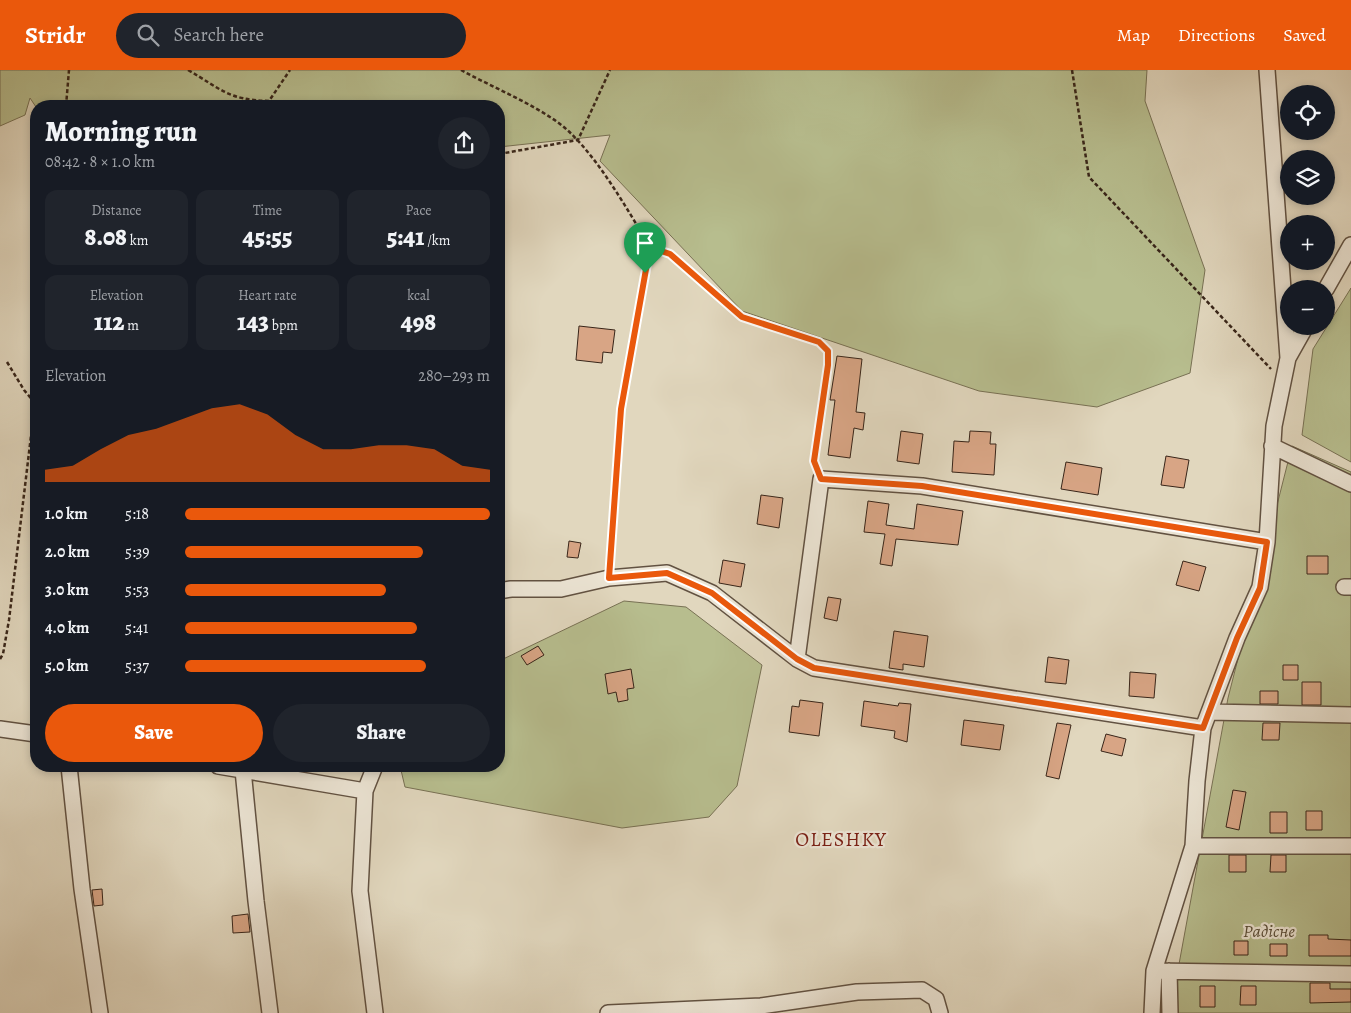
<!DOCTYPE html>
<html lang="en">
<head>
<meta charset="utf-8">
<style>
	body { margin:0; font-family:Alegreya,serif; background:#20242c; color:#f1f3f6; height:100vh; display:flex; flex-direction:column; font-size:19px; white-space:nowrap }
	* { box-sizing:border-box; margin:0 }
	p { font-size:16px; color:#9ea1a6 }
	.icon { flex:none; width:28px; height:28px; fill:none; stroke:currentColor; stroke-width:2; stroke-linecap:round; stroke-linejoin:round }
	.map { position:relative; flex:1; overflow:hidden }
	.sheet { position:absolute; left:30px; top:30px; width:475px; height:672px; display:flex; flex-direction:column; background:#171b24; border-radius:20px; box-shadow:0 2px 8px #0003 }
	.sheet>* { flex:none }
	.fabs { position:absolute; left:1280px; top:15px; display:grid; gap:10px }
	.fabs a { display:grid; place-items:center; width:55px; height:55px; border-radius:50%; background:#171b24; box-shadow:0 2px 8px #0003; font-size:25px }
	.pin { position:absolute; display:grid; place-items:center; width:42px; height:42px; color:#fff; margin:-51px -21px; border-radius:50% 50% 50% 0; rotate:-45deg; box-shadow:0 0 5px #0007 }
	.pin .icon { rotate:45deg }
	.round { display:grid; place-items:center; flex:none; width:52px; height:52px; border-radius:26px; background:#20242c }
	.head { display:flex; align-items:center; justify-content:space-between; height:85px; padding:0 15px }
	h1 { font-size:28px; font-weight:800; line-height:38px }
	.figures { display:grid; grid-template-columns:repeat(3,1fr); gap:8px; height:85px; padding:5px 15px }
	.figures div { display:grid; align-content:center; border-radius:12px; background:#20242c; text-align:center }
	.figures b { font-size:25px; font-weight:800 }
	.figures small { font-size:14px; font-weight:400 }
	.figures p { font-size:14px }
	.chart { height:140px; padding:10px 15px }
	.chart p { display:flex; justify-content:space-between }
	.chart svg { width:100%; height:90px; margin-top:5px; fill:#ea580c; opacity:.7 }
	.action { display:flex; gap:10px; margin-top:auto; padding:10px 15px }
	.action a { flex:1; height:58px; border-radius:30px; background:#ea580c; color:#fff; font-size:20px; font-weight:800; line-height:58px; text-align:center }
	.action a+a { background:#20242c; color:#f1f3f6 }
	ul { padding:0 15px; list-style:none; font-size:16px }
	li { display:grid; grid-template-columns:80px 60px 1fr; align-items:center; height:38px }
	li i { height:12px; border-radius:6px; background:#ea580c }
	header { display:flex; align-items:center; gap:30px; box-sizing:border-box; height:70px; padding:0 25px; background:#ea580c; color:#fff }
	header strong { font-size:24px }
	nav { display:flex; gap:28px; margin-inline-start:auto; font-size:18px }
	.search { width:350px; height:45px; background:#20242c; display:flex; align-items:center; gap:12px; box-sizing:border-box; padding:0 18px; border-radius:28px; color:#9ea1a6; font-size:19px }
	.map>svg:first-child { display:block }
	.green { fill:#b7bd8e; stroke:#787154 }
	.building { fill:#d8a585; stroke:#382519 }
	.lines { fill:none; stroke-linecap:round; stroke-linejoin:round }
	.street-casing { stroke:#625242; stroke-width:18 }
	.path { stroke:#382519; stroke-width:2.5; stroke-dasharray:4 2.5; stroke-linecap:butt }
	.street { stroke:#ece5d5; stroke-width:15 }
	.route-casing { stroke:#fff; stroke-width:10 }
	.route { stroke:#ea580c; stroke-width:6 }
	.labels { text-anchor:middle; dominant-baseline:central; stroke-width:4.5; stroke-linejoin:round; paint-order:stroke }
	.park-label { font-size:18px; font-style:italic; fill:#584b36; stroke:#ece5d5 }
	.quarter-label { font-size:20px; letter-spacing:1px; fill:#7a1f14; stroke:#ece5d5 }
</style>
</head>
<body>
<header>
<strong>Stridr</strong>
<div class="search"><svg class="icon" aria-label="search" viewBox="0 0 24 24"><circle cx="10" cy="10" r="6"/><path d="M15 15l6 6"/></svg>Search here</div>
<nav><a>Map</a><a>Directions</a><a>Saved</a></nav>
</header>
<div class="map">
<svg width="1351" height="943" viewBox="0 0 1351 943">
	<rect width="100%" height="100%" fill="#e1d7be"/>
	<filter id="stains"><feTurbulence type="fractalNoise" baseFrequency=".004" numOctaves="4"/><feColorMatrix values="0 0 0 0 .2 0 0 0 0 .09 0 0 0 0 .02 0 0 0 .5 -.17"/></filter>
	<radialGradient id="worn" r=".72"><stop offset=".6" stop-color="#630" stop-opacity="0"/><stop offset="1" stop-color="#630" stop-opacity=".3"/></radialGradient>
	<path class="green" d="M 0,0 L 1147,0 L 1145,31 L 1205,200 L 1190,303 L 1097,337 L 979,321 L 742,241 L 600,91 L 610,65 L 499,77 L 499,36 L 36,37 L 30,28 L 25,45 L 0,56 Z
		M 1351,218 L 1351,392 L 1302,365 L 1313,279 Z
		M 1292,376 L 1351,402 L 1351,943 L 1170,943 L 1228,628 Z
		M 624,531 L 686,537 L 762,595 L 737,716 L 709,747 L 622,758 L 405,717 L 400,696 L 499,696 L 499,591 Z"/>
	<path class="building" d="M 579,256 L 615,260 L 612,283 L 603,282 L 602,293 L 576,290 Z
		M 837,286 L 862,289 L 856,342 L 865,343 L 863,360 L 854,358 L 850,388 L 828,385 L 835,330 L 830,330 Z
		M 901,361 L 923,364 L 919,394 L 897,391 Z
		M 970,361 L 991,362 L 990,374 L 996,374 L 994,405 L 952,402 L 954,371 L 969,372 Z
		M 1166,386 L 1189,390 L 1184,418 L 1161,415 Z
		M 1066,392 L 1102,398 L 1098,425 L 1061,419 Z
		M 761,425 L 783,428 L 779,458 L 757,454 Z
		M 868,431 L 889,434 L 886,455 L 914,459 L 917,434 L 963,441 L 958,475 L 896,469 L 892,496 L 880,494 L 885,464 L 864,462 Z
		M 569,471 L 581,473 L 578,488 L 567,487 Z
		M 1307,486 L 1328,486 L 1328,504 L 1307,504 Z
		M 723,490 L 745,494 L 741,517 L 719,513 Z
		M 1183,491 L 1206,497 L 1199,521 L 1176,515 Z
		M 828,527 L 841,529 L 837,551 L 824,548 Z
		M 894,561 L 928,566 L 924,597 L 903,594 L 903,600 L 889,598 Z
		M 538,576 L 544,585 L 527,595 L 521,586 Z
		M 1048,587 L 1069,590 L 1066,614 L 1045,612 Z
		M 1283,595 L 1298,595 L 1298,610 L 1283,610 Z
		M 631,599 L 634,618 L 627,619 L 628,630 L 618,632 L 616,622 L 608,624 L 605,604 Z
		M 1130,602 L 1156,604 L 1154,628 L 1129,626 Z
		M 1302,612 L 1321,612 L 1321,635 L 1302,635 Z
		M 1260,621 L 1278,621 L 1278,634 L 1260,634 Z
		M 800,630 L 823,633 L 819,666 L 789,662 L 792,636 L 799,637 Z
		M 864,631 L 898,636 L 899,633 L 911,634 L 907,672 L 894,668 L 895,661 L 861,656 Z
		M 964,650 L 1004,655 L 1000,680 L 961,675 Z
		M 1057,653 L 1071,655 L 1059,709 L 1046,706 Z
		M 1263,653 L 1280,653 L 1279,670 L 1262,670 Z
		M 1106,664 L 1126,669 L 1122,686 L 1101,681 Z
		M 1233,720 L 1246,722 L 1239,760 L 1226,757 Z
		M 1306,741 L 1322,741 L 1322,760 L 1306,760 Z
		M 1270,742 L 1287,742 L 1287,763 L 1270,763 Z
		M 1229,785 L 1246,785 L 1246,802 L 1229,802 Z
		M 1271,785 L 1286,785 L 1286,802 L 1270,802 Z
		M 102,819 L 103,835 L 94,836 L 92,820 Z
		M 248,844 L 250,862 L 233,863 L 232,846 Z
		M 1309,865 L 1328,865 L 1328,869 L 1351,870 L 1351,886 L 1309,886 Z
		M 1234,871 L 1248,871 L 1248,885 L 1234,885 Z
		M 1270,874 L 1287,874 L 1287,886 L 1270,886 Z
		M 1310,913 L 1330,913 L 1330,919 L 1351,919 L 1351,932 L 1310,933 Z
		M 1200,916 L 1215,916 L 1215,937 L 1200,937 Z
		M 1241,916 L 1256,916 L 1256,935 L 1240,935 Z"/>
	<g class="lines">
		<defs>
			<path id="street" d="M 1326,219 L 1351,175
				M 1288,288 L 1306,256
				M 1272,376 L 1351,414
				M 1344,517 L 1351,517
				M 499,521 L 511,519 L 561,519 L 609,508 L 667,503 L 712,523 L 797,589 L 814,598 L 1203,658
				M 797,589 L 821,409 L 922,416 L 1267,472
				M 1209,642 L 1351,645
				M 0,659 L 36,664
				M 69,696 L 82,819 L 100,943
				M 218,696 L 365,721
				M 375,696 L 365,721 L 360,821 L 375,943
				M 243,700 L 256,831 L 270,943
				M 1193,776 L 1351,776
				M 1154,901 L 1351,904
				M 1169,901 L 1170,943
				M 608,943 L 761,936 L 857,922 L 922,920 L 936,929 L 940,943
				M 1152,943 L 1154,901 L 1193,776 L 1197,711 L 1203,658 L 1237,568 L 1260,517 L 1267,472 L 1274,356 L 1288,288 L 1267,0"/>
		</defs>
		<use href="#street" class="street-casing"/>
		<path class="path" d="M 188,0 C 221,19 228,30 269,31 L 290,0
			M 461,0 C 492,17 527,31 556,51 C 592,76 627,139 650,177 L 670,184 L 742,247 L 819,272 L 828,281 L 828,295 L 815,391 L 817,397
			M 1072,0 L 1089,107 L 1271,299
			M 66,36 L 69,0
			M 499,84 L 578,70 L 610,0
			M 7,292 L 24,320 L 35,333
			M 610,495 L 621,339 L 650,177
			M 0,589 L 3,584 L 9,550 L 36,324"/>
		<use href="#street" class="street"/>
	</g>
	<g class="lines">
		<defs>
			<path id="route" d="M 650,177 L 670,184 L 742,247 L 819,272 L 828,281 L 828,295 L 814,391 L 821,409 L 922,416 L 1267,472 L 1260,518 L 1237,568 L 1203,658 L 814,598 L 797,589 L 712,523 L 667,503 L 609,508 L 621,339 Z"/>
		</defs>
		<use href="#route" class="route-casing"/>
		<use href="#route" class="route"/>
	</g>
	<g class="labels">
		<g class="park-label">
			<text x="1269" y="861">Радісне</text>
		</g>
		<g class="quarter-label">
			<text x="841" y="769">OLESHKY</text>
		</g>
	</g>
	<rect width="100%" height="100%" filter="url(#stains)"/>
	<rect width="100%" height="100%" fill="url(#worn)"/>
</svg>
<div class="fabs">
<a><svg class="icon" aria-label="locate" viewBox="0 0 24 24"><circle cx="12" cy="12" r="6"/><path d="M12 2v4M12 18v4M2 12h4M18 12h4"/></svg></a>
<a><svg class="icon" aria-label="layers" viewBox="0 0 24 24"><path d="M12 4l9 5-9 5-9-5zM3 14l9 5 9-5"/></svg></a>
<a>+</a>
<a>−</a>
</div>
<div class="pin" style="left:645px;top:203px;background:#1e9e55"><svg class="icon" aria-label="arrive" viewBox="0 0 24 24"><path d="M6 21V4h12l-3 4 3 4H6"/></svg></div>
<section class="sheet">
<div class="head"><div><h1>Morning run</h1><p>08:42 · 8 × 1.0 km</p></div><a class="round"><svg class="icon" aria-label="share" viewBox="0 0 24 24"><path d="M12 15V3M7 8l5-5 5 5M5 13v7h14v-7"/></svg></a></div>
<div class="figures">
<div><p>Distance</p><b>8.08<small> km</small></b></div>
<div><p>Time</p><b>45:55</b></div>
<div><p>Pace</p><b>5:41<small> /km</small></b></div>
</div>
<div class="figures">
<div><p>Elevation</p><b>112<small> m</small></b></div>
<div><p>Heart rate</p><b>143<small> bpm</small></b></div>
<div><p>kcal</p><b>498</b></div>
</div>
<div class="chart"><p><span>Elevation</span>280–293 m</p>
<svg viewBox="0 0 160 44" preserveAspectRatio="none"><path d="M0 44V38L10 36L20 28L30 21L40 18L50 13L60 8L70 6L80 11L90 21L100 28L110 28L120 26L130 26L140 28L150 36L160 38V44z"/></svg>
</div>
<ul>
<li><b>1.0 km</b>5:18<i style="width:100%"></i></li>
<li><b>2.0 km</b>5:39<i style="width:78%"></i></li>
<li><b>3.0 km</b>5:53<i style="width:66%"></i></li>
<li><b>4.0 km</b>5:41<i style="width:76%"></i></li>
<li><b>5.0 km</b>5:37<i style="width:79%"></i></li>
</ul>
<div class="action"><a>Save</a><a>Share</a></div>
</section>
</div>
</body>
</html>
